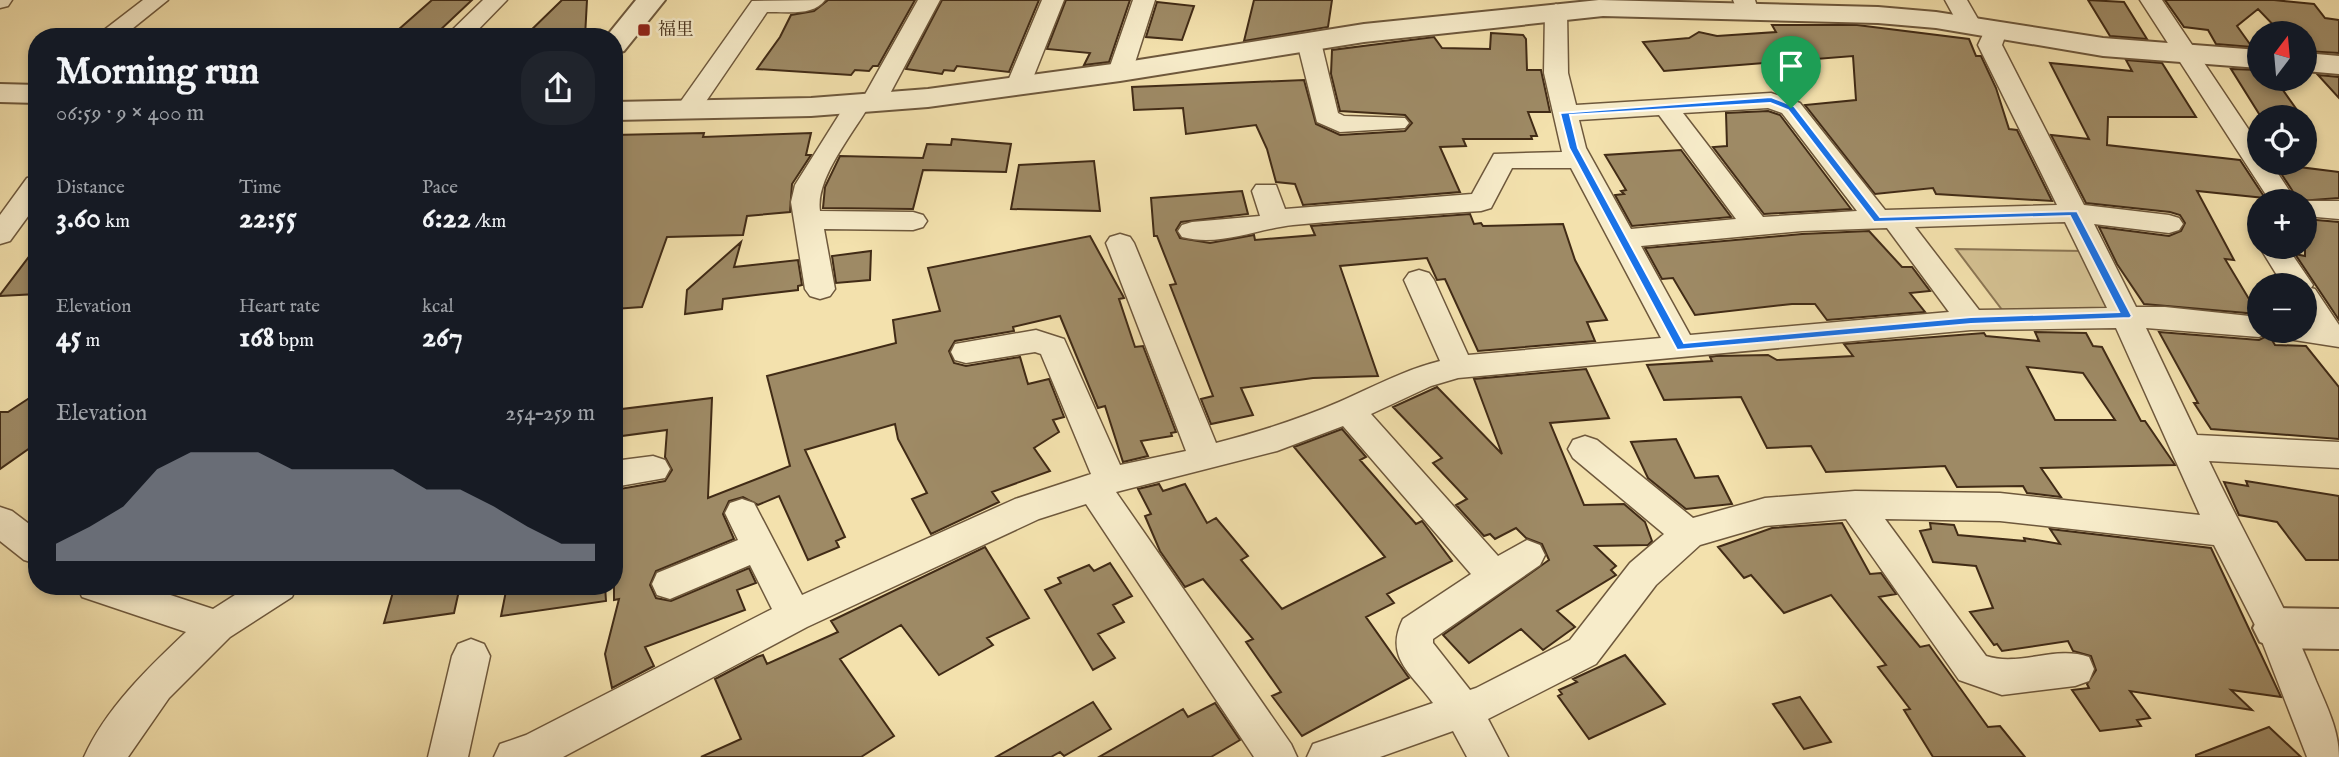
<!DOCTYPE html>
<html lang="en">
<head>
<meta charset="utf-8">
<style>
	body { margin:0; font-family:"IM FELL English","Noto Serif JP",serif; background:#20242c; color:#f1f3f6; height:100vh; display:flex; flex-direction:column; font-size:26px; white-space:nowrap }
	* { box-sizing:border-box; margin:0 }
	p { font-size:23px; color:#9ea1a6 }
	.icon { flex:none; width:38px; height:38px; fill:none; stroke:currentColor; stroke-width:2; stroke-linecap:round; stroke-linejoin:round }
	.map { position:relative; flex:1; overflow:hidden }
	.sheet { position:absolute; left:28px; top:28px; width:595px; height:567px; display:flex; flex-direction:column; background:#171b24; border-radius:28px; box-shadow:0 4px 10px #0003 }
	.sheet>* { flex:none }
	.needle { width:46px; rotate:16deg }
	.controls { position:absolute; left:2247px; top:21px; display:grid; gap:14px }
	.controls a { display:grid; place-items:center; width:70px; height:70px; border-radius:50%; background:#171b24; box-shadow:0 4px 10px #0003; font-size:35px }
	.pin { position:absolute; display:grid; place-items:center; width:60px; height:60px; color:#fff; margin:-72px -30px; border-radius:50% 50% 50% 0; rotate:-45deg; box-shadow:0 0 7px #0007 }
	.pin .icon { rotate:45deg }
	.round { display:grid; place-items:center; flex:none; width:74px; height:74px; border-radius:28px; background:#20242c }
	.summary { display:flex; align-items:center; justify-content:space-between; height:119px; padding:0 28px }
	h1 { font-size:38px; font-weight:700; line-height:52px }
	.figures { display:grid; grid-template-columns:repeat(3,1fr); gap:10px; height:119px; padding:7px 28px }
	.figures div { display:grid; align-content:center }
	.figures b { font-size:30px; font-weight:700 }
	.figures small { font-size:19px; font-weight:400 }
	.figures p { font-size:19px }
	.chart { height:196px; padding:14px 28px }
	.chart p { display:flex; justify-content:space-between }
	.chart svg { width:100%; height:126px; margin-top:7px; fill:#8c9099; opacity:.7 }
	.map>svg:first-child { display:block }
	.green { fill:#d5c293; stroke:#8b7654; stroke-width:2 }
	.building { fill:#9e8a65; stroke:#412b16; stroke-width:2; fill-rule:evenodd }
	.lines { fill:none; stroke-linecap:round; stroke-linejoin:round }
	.minor-casing { stroke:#6e583c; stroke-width:3 }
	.tertiary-casing { stroke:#6e583c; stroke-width:4 }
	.minor { fill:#f7ecca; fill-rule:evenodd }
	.tertiary { fill:#f7ecca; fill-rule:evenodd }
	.route { fill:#1a73e8; stroke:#fff; stroke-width:2; fill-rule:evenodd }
	.poi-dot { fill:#8f2418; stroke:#f7ecca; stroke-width:2.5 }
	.labels { text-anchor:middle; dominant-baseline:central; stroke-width:5; stroke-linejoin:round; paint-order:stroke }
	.far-poi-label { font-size:18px; fill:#412b16; stroke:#f7ecca; text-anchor:start }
</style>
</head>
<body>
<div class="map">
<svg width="2339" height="757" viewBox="0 0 2339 757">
	<rect width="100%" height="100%" fill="#f3e1ad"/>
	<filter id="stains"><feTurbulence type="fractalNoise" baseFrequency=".00286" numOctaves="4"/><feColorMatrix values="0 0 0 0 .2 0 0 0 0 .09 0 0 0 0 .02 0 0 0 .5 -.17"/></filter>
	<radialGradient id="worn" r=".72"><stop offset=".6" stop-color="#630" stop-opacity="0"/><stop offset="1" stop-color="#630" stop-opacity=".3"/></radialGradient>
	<path class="green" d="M 1956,249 L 2084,251 L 2110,313 L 2006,315 Z"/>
	<path class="building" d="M 432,0 L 472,0 L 436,34 L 398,30 Z
		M 562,0 L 587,0 L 585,37 L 524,37 Z
		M 828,0 L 915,0 L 878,66 L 873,66 L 869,71 L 855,70 L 851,75 L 757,69 L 780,37 L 791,15 L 814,11 Z
		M 942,0 L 1039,0 L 1009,72 L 957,66 L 954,71 L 944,70 L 942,74 L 906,69 Z
		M 1066,0 L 1130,0 L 1109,62 L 1084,65 L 1090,53 L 1047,49 Z
		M 1254,0 L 1332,0 L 1328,27 L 1244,41 Z
		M 2088,0 L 2124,2 L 2147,39 L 2110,36 Z
		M 2165,0 L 2274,0 L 2314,4 L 2325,18 L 2339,20 L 2339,53 L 2305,51 L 2305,33 L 2281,33 L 2258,9 L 2237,26 L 2252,47 L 2216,44 L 2208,30 L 2184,27 Z
		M 1157,2 L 1194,6 L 1182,40 L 1146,37 Z
		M 1772,25 L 1857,25 L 1969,39 L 1976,56 L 1981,56 L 1996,88 L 2009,129 L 2017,130 L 2052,201 L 1936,194 L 1933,188 L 1875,194 L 1805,105 L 1856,100 L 1853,56 L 1664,71 L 1643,42 L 1689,38 L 1699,32 L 1717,36 L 1776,32 Z
		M 1491,33 L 1523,35 L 1526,39 L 1527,70 L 1541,70 L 1550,112 L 1528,112 L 1537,136 L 1531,136 L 1532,139 L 1463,139 L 1466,146 L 1440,147 L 1460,192 L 1303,205 L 1295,184 L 1276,182 L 1267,149 L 1256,125 L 1186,134 L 1183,108 L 1134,110 L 1132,87 L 1304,80 L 1316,124 L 1340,135 L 1405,131 L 1412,123 L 1405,115 L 1340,111 L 1331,74 L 1332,50 L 1434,37 L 1442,48 L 1490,49 Z
		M 2126,60 L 2162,63 L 2196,117 L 2108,117 L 2107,145 L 2240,160 L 2265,198 L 2197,191 L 2234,260 L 2225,259 L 2258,314 L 2144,304 L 2117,264 L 2099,227 L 2169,236 L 2181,231 L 2185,223 L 2180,215 L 2170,212 L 2086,203 L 2051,135 L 2089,139 L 2050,63 L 2132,71 Z
		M 2231,69 L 2259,70 L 2259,79 L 2275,79 L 2302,117 L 2261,117 Z
		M 2318,75 L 2339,77 L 2339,98 Z
		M 1768,111 L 1780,115 L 1851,209 L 1764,214 L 1713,147 L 1727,146 L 1726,113 Z
		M 704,133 L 703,137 L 811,133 L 806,155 L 811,155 L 792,184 L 790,212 L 747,216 L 743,235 L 667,237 L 642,307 L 614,309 L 614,135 Z
		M 952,139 L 1011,144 L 1006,172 L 923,170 L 913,209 L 823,208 L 825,187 L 840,156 L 923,158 L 927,144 L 951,145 Z
		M 1681,150 L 1731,217 L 1632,226 L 1615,195 L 1624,194 L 1621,191 L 1626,190 L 1605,155 Z
		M 1094,161 L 1100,211 L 1011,209 L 1019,165 Z
		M 2275,164 L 2339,172 L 2339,198 L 2299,201 Z
		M 1242,191 L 1248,214 L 1181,222 L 1176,230 L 1180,238 L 1210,243 L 1254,235 L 1255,240 L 1315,235 L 1311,226 L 1470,214 L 1474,224 L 1481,223 L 1483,226 L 1563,224 L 1575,260 L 1607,320 L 1587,322 L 1595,341 L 1478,351 L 1445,279 L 1437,280 L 1427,258 L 1340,266 L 1378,376 L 1313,378 L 1241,388 L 1253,415 L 1211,424 L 1201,399 L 1213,396 L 1170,285 L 1176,284 L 1157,236 L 1154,236 L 1151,198 Z
		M 2305,219 L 2339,222 L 2339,320 L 2295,254 L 2305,256 Z
		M 1869,231 L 1902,267 L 1912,267 L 1930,291 L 1910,293 L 1925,312 L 1827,320 L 1815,304 L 1792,304 L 1695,315 L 1673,278 L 1662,279 L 1645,248 L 1802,234 Z
		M 1090,236 L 1123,296 L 1124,298 L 1119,299 L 1135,347 L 1143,346 L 1176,432 L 1171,433 L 1172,436 L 1141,441 L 1148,456 L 1123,462 L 1105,406 L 1098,408 L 1060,316 L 1013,327 L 1014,331 L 955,341 L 949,351 L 954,363 L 966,366 L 1020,357 L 1028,384 L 1049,379 L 1064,417 L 1053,420 L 1059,432 L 1034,448 L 1050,471 L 992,492 L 999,502 L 931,534 L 912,499 L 927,493 L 898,439 L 895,424 L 805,450 L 845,537 L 836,541 L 839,547 L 808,560 L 779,496 L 758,505 L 743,497 L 729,501 L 723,514 L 734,539 L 656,571 L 650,585 L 656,598 L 671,601 L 749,568 L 756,583 L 737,590 L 745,610 L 645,647 L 654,666 L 612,688 L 605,654 L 619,599 L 614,600 L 614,490 L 665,481 L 672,470 L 665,457 L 667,430 L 614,437 L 614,410 L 712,398 L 708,498 L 790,466 L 767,376 L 896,343 L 893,320 L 940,311 L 928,268 Z
		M 741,242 L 734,267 L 798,260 L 802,285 L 798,286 L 798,290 L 723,299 L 722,309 L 685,314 L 687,290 Z
		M 37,246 L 37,294 L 0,296 L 0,295 Z
		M 871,251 L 870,280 L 836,283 L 832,256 Z
		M 2035,332 L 2086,333 L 2093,346 L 2102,347 L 2141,421 L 2145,421 L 2175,465 L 2041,468 L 2061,497 L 2027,493 L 2023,486 L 1957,487 L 1945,466 L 1826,472 L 1811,446 L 1767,448 L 1741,397 L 1664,400 L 1647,365 L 1712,361 L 1710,357 L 1716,356 L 1768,355 L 1777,360 L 1853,356 L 1844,344 L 1984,333 L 1986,336 L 2039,341 ZM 2027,367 L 2083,373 L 2115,420 L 2055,420 Z
		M 2159,332 L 2259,340 L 2269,335 L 2275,345 L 2306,346 L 2339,387 L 2339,439 L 2211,429 L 2194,403 L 2198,403 Z
		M 1586,369 L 1609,418 L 1550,423 L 1584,505 L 1624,504 L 1645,522 L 1652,541 L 1648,545 L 1595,546 L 1616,566 L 1611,570 L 1616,575 L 1557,611 L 1575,627 L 1543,650 L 1521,629 L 1469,663 L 1443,635 L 1549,560 L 1542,544 L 1526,538 L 1516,528 L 1495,539 L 1490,534 L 1484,536 L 1456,505 L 1467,499 L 1433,463 L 1442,458 L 1393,407 L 1437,387 L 1502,454 L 1474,379 Z
		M 37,393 L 37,443 L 0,469 L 0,412 L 8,412 Z
		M 1342,429 L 1366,457 L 1360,460 L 1416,524 L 1422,521 L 1452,561 L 1387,594 L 1394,603 L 1366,617 L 1409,678 L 1302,736 L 1272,696 L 1281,692 L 1246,642 L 1253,639 L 1203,579 L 1185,587 L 1160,551 L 1145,516 L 1151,514 L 1138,489 L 1159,484 L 1163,491 L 1185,484 L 1207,523 L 1216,518 L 1248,556 L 1241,560 L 1282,609 L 1385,557 L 1294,447 Z
		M 1676,439 L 1695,478 L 1718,476 L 1732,504 L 1686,509 L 1648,478 L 1631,442 Z
		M 2246,481 L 2339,496 L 2339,560 L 2306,560 L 2277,522 L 2239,515 L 2224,482 L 2248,486 Z
		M 1842,523 L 1870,574 L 1881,573 L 1896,594 L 1879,597 L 1920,647 L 1929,645 L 1988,727 L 2000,726 L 2025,757 L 1933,757 L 1904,710 L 1910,709 L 1878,667 L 1886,665 L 1831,595 L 1784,613 L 1751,575 L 1744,578 L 1718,547 L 1772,528 Z
		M 1930,523 L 1954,525 L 1958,535 L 2025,541 L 2024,538 L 2060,544 L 2050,529 L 2211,548 L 2281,697 L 2231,690 L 2252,710 L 2130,691 L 2150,718 L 2137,720 L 2141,726 L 2100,731 L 2072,690 L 2089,688 L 2087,684 L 2096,670 L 2091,656 L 2073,651 L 2068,641 L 2002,651 L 1997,644 L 1994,645 L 1970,612 L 1993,608 L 1976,566 L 1933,562 L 1920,531 L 1931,529 Z
		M 985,547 L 1029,618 L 987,638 L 993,645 L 939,675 L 901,625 L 840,659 L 894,736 L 861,757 L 701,757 L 741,739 L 715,679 L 757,657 L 763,655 L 767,664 L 838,632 L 831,621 Z
		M 1110,563 L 1132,596 L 1113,605 L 1124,622 L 1098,634 L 1115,658 L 1093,670 L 1045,590 L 1061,583 L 1058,578 L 1089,565 L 1094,571 Z
		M 410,586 L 460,586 L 454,613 L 384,623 L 393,592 L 409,590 Z
		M 507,586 L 605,586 L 606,601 L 501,616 Z
		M 1625,655 L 1665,704 L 1589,739 L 1558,696 L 1562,694 L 1559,690 L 1577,682 L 1573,679 Z
		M 1800,697 L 1831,742 L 1804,749 L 1773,704 Z
		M 1093,702 L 1111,729 L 1064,756 L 1060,752 L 1051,757 L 996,757 Z
		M 1215,703 L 1240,740 L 1211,757 L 1099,757 L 1183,709 L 1188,717 Z
		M 2269,727 L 2301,757 L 2196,757 L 2196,755 Z"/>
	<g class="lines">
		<defs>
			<path id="minor" d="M 0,0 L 12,0 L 8,6 L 0,8 Z
				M 143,0 L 168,0 L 122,37 L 95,37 Z
				M 483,0 L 507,0 L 471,37 L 445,37 Z
				M 825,0 C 813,17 785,11 767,12 L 696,116 L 678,116 L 674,111 L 752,1 Z
				M 918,0 L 940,0 L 885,103 L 882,108 L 867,109 C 851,136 815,180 820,211 L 913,212 L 923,215 L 927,221 L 923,227 L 913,230 L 824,229 L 835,289 L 830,296 L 820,299 L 810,296 L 805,289 L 791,202 L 795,185 L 849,99 L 863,98 Z
				M 1042,0 L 1064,0 L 1029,88 L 1026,93 L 1008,93 L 1005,88 Z
				M 1133,0 L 1155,0 L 1132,72 L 1129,77 L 1111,77 L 1108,72 Z
				M 1733,0 L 1755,0 L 1758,10 L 1755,15 L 1739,15 Z
				M 1945,0 L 1967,0 L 1982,26 L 1978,31 L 1962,31 Z
				M 2140,0 L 2162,0 L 2259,145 L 2259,163 L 2271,163 L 2296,201 L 2339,201 L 2339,219 L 2305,216 L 2305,201 L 2270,201 Z
				M 1556,4 L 1567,11 L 1568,73 L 1576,105 L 1771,93 L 1800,103 L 1885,210 L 2057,205 L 1978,45 L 1987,26 L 2003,26 L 2007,31 L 2002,45 L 2084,205 L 2169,215 L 2179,218 L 2183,224 L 2179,230 L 2169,233 L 2094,224 L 2136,307 L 2165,307 L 2259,317 L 2259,331 L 2272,331 L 2259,337 L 2146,328 L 2197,435 L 2339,442 L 2339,468 L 2209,461 C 2244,535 2286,605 2316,681 C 2327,707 2339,730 2339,757 L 2307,757 L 2258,631 L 2214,545 L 2000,521 L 1885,519 L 1986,656 C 2020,667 2055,645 2089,657 L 2094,669 L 2089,681 L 2075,686 L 2002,695 L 1959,680 L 1846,519 L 1765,526 L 1700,545 L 1656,585 L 1596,664 L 1488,719 L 1508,757 L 1467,757 L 1453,731 L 1380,757 L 1307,757 L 1313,744 L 1433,703 C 1411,673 1384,657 1403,619 L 1471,574 L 1343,426 L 1277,451 L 1116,492 L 1291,744 L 1297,757 L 1254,757 L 1086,504 L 1039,519 L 807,627 L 563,757 L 494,757 L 500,744 L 526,735 L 772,609 L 750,565 L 670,599 L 657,595 L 652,584 L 657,573 L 738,540 L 725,513 L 730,503 L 742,499 L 754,503 L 802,595 L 1015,499 L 1091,474 L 1041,354 L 1035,352 L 966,363 L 955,360 L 951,352 L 955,344 L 1036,330 L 1064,339 L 1120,465 L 1186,451 L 1106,243 L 1110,237 L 1120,234 L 1130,237 L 1134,243 L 1216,443 C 1258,432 1300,419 1339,402 C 1373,387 1404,370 1440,361 L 1404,280 L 1409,273 L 1419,270 L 1429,273 L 1434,280 L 1468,355 L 1661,338 L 1571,168 L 1512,168 L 1491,208 L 1481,211 C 1418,215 1356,219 1293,225 C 1256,229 1220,247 1182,237 L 1178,231 L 1182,225 L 1192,222 L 1260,216 L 1252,191 L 1256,185 L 1276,185 L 1285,209 L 1472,194 L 1494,154 L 1562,152 L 1544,73 L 1545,11 ZM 1768,108 L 1782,113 L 1857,211 L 1763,217 L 1683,113 ZM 1659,115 L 1736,219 L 1631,229 L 1586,148 L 1579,120 ZM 2065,222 L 2107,308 L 1979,310 L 1915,227 ZM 1887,228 L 1949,312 L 1690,335 L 1641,246 L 1802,231 ZM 2116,328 L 2200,515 L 2000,493 L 1855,491 L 1765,498 L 1693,518 L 1597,440 L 1585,436 L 1573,440 L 1568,449 L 1573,458 L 1664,534 L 1630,563 L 1570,640 L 1476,688 L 1470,690 L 1433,643 L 1433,639 L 1540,565 L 1545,555 L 1540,545 L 1527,540 L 1498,556 L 1371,414 L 1431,386 L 1458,378 L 1971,330 Z
				M 1309,35 L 1317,37 L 1321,42 L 1338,113 L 1344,116 L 1405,118 L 1409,123 L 1405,128 L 1340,132 L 1317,122 L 1297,42 L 1301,37 Z
				M 37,176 L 37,204 L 10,241 L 0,244 L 0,215 L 27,178 Z
				M 2259,246 L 2287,247 L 2313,285 L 2311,288 L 2315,289 L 2339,325 L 2339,347 L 2282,338 L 2278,331 L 2305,331 L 2305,285 L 2283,285 Z
				M 653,456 L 665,460 L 670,469 L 665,478 L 614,487 L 614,461 Z
				M 0,507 L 12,511 L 37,530 L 37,564 L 24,560 L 0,541 Z
				M 77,586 L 143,586 L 213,609 L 249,586 L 297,586 L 292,597 L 230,637 L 169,698 L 128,757 L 84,757 C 106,708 148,668 186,632 L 82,597 Z
				M 471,639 L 484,644 L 490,656 L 468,757 L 428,757 L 452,656 L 458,644 Z"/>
			<path id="tertiary" d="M 636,0 L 665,0 L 624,51 L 614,54 L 614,37 L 606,37 Z
				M 1599,0 L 1878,7 L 1936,12 L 2103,38 L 2259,50 L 2259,68 L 2103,56 L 1936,28 L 1878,23 L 1603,16 L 1364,42 L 1120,81 L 928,107 L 811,116 L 614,120 L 614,102 L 811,98 L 928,89 L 1120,63 L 1364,24 Z
				M 2305,53 L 2339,56 L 2339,74 L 2305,71 Z
				M 0,84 L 37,85 L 37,103 L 0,102 Z
				M 2276,608 L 2339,609 L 2339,649 L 2276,648 L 2260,642 L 2253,628 L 2260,614 Z"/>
		</defs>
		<use href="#minor" class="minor-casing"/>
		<use href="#tertiary" class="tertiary-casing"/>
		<use href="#minor" class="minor"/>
		<use href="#tertiary" class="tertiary"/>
	</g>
	<path class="route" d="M 1771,97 L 1794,106 L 1880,217 L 2077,211 L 2132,316 L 2130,318 L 1971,324 L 1677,350 L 1569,148 L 1560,113 ZM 1770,103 L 1788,110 L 1874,222 L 2070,216 L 2119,312 L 1971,317 L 1684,343 L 1578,148 L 1570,115 Z"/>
	<rect class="poi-dot" x="637" y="23" width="14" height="14" rx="3.5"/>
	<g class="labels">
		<g class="far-poi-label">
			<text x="658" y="30">福里</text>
		</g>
	</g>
	<rect width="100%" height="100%" filter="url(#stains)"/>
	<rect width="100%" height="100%" fill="url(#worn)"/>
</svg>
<div class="controls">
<a><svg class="needle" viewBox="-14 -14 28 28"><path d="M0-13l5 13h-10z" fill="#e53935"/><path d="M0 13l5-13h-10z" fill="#9ea1a6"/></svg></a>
<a><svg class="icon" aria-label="locate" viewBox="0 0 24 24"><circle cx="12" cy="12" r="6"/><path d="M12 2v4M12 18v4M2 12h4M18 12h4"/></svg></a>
<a>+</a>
<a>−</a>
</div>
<div class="pin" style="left:1791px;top:108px;background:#1e9e55"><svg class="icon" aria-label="arrive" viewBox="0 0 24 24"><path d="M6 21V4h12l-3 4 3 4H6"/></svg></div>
<section class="sheet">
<div class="summary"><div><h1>Morning run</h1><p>06:59 · 9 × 400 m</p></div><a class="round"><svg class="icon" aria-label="share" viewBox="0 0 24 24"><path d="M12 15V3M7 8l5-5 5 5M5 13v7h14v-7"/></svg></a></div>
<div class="figures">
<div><p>Distance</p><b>3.60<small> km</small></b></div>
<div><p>Time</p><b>22:55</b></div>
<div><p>Pace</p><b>6:22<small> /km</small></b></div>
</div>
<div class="figures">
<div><p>Elevation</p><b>45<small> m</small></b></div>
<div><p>Heart rate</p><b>168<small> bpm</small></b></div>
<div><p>kcal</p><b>267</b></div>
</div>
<div class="chart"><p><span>Elevation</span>254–259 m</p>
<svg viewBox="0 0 160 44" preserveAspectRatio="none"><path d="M0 44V38L10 32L20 25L30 12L40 6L50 6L60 6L70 12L80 12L90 12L100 12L110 19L120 19L130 25L140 32L150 38L160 38V44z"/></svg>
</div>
</section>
</div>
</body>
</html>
